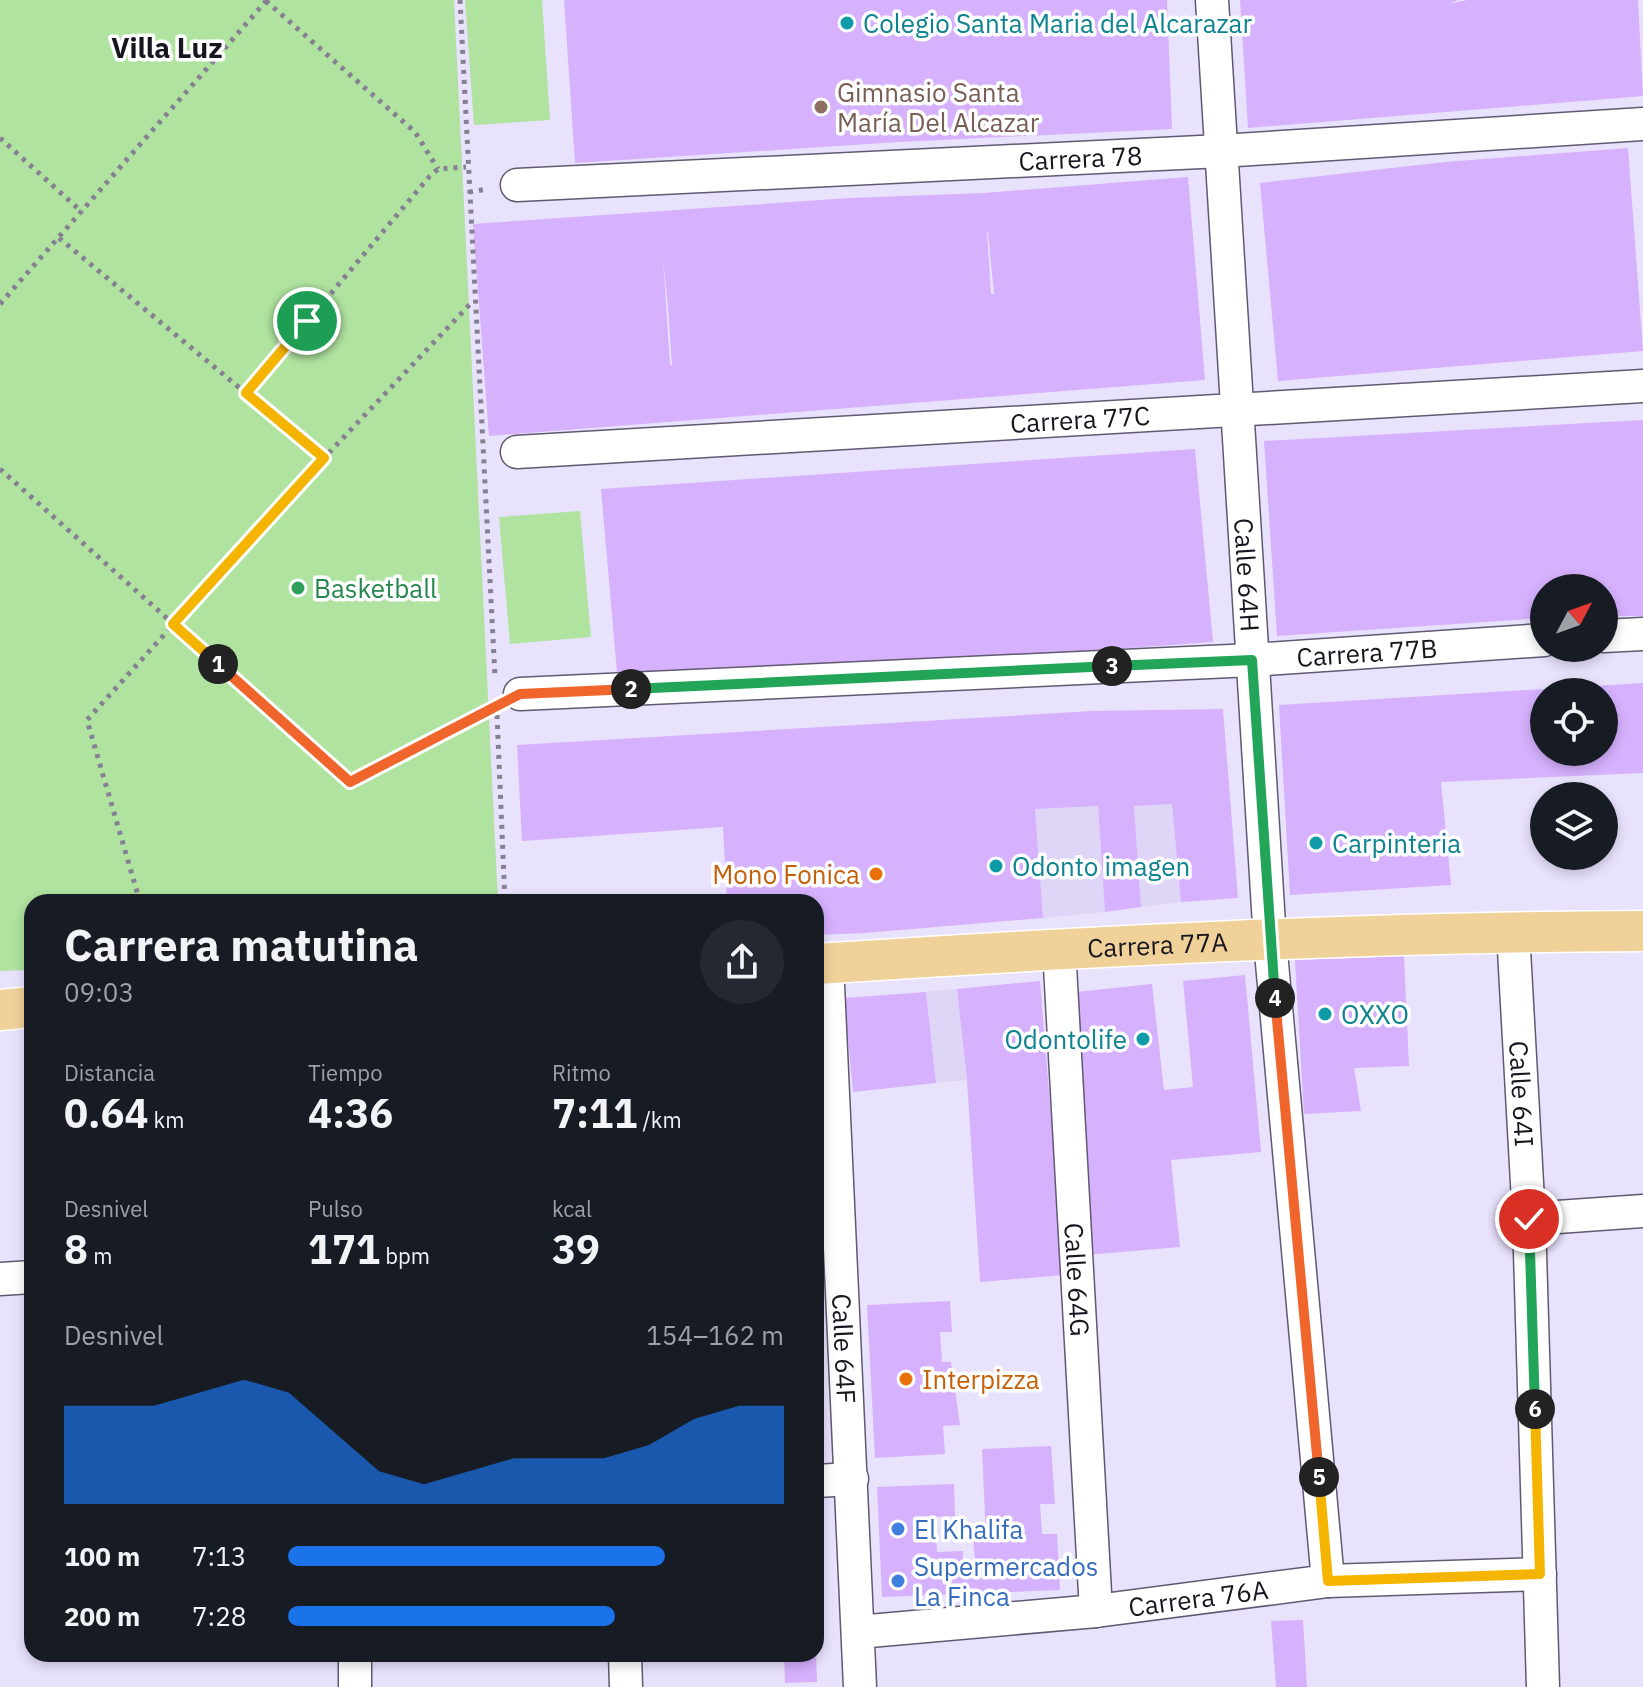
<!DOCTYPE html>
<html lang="es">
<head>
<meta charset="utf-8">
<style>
	body { margin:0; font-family:"IBM Plex Sans",sans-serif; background:#242831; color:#f1f3f6; height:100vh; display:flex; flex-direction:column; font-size:30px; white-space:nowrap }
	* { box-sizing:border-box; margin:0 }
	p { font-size:26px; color:#9ea1a6 }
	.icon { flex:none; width:44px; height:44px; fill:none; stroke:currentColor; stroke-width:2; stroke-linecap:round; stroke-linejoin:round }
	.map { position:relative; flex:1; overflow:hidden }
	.panel { position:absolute; left:24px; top:894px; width:800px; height:768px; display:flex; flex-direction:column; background:#171b24; border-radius:24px; box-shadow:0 4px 12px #0003 }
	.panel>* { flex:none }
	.needle { width:52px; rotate:49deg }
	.controls { position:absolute; left:1530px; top:574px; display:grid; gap:16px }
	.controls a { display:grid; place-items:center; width:88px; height:88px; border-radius:50%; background:#171b24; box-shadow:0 4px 12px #0003; font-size:40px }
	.pin { position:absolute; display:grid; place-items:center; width:68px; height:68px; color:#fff; margin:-34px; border:4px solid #fff; border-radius:50%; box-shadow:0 2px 8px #0007 }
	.km { position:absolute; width:40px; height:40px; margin:-20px; border-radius:50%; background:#222; color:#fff; font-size:22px; line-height:40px; text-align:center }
	.round { display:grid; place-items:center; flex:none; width:84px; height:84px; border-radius:42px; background:#242831 }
	.head { display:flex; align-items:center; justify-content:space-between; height:136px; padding:0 40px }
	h1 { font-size:44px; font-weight:800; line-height:60px }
	.figures { display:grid; grid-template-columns:repeat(3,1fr); gap:12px; height:136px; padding:8px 40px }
	.figures div { display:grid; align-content:center }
	.figures b { font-size:40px; font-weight:800 }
	.figures small { font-size:22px; font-weight:400 }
	.figures p { font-size:22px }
	.chart { height:224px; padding:16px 40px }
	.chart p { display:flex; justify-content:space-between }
	.chart svg { width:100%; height:144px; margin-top:8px; fill:#1a73e8; opacity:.7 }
	ul { padding:0 40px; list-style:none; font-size:26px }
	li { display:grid; grid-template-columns:128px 96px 1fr; align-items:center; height:60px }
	li i { height:20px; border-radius:10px; background:#1a73e8 }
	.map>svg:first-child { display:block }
	.built { fill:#dfd5f7 }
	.green { fill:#b0e3a0 }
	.building { fill:#d6b1fe; fill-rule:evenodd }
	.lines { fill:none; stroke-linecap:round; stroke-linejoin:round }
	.minor-casing { stroke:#605970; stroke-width:35 }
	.major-casing { stroke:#fff; stroke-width:43 }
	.path { stroke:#858193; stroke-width:5; stroke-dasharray:4 6; stroke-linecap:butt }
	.minor { stroke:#fff; stroke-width:32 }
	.major { stroke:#f1d19a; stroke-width:40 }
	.split-1-casing { stroke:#fff; stroke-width:16 }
	.split-2-casing { stroke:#fff; stroke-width:16 }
	.split-3-casing { stroke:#fff; stroke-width:16 }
	.split-4-casing { stroke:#fff; stroke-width:16 }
	.split-5-casing { stroke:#fff; stroke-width:16 }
	.split-6-casing { stroke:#fff; stroke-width:16 }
	.split-7-casing { stroke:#fff; stroke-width:16 }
	.split-1 { stroke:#f5b400; stroke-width:10 }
	.split-2 { stroke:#f0652b; stroke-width:10 }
	.split-3 { stroke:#22a559; stroke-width:10 }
	.split-4 { stroke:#22a559; stroke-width:10 }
	.split-5 { stroke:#f0652b; stroke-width:10 }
	.split-6 { stroke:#f5b400; stroke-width:10 }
	.split-7 { stroke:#22a559; stroke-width:10 }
	.culture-dot { fill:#0f9aa8; stroke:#fff; stroke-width:3 }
	.education-dot { fill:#8d6e63; stroke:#fff; stroke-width:3 }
	.leisure-dot { fill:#2e9e5b; stroke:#fff; stroke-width:3 }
	.food-dot { fill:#e8710a; stroke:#fff; stroke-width:3 }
	.shop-dot { fill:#3f7fe0; stroke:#fff; stroke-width:3 }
	.labels { text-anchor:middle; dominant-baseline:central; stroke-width:7; stroke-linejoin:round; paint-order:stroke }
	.culture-label { font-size:26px; fill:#0d838f; stroke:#fff; text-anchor:start }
	.education-label { font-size:26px; fill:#785e54; stroke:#fff; text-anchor:start }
	.street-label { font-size:26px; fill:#17151e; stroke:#fff }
	.leisure-label { font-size:26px; fill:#27864d; stroke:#fff; text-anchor:start }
	.food-label { font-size:26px; fill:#c56008; stroke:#fff; text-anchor:end }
	.shop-label { font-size:26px; fill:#366cbe; stroke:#fff; text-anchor:start }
	.neighbourhood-label { font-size:28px; font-weight:bold; fill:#17151e; stroke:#fff }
</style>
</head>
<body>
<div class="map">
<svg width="1643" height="1687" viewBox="0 0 1643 1687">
	<rect width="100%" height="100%" fill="#e9e2fd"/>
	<path class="built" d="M 1172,804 L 1181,902 L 1141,907 L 1134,806 Z
		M 1098,806 L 1105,912 L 1043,918 L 1035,809 Z
		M 957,989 L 967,1080 L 936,1083 L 926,992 Z"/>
	<path class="green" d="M 0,0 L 454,0 L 498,902 L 32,902 L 32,970 L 0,971 Z
		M 465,0 L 542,0 L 550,120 L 474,125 Z
		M 580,511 L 591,637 L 510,644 L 499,517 Z"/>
	<path class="building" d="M 564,0 L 1167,0 L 1172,129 L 899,142 L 575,163 Z
		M 1240,0 L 1458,0 L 1449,4 L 1467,0 L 1638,0 L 1643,96 L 1248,128 Z
		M 1628,148 L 1643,351 L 1278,381 L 1260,183 L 1445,162 Z
		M 1188,177 L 1205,380 L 489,436 L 473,224 L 849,198 L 984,193 ZM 987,232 L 988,232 L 994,294 L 991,294 ZM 663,258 L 668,307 L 672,365 L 670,365 Z
		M 1643,420 L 1643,616 L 1604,616 L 1604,588 L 1544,588 L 1544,618 L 1277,636 L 1264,441 Z
		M 1195,449 L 1213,642 L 618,684 L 601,489 Z
		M 1643,683 L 1643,773 L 1441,782 L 1451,885 L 1290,895 L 1279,705 ZM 1544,692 L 1604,692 L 1604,752 L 1544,752 Z
		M 1223,709 L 1238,898 L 1181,902 L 1172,804 L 1134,806 L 1141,907 L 1105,912 L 1098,806 L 1035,809 L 1043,918 L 865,933 L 816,935 L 816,902 L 727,902 L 723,827 L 522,841 L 517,745 L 1092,711 Z
		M 1404,956 L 1409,1066 L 1354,1068 L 1361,1111 L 1304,1114 L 1295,960 Z
		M 1245,975 L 1261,1152 L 1171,1160 L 1180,1247 L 1086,1255 L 1076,992 L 1152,984 L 1164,1090 L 1193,1087 L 1183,981 Z
		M 1040,981 L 1064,1275 L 980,1282 L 967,1080 L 957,989 Z
		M 926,992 L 936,1083 L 853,1092 L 844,998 Z
		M 950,1301 L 952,1332 L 940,1332 L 942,1362 L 951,1362 L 960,1425 L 943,1426 L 945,1454 L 875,1458 L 867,1305 Z
		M 1051,1446 L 1055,1504 L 1040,1504 L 1042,1534 L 1057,1534 L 1060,1590 L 882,1597 L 877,1487 L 954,1484 L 955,1516 L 935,1517 L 937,1552 L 963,1551 L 963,1563 L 975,1562 L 973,1537 L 986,1536 L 982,1449 Z
		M 1303,1620 L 1307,1687 L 1276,1687 L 1271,1621 Z
		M 784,1654 L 816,1654 L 817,1682 L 785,1683 Z"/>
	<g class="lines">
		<defs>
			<g id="minor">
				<path id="s1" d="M 1212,0 L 1270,941 L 1328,1581"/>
				<path id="s2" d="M 517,185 L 1221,151 L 1643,124"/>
				<path id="s3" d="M 517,452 L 1643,386"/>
				<path d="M 1604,636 L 1643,634"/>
				<path id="s4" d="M 520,694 L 1252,660 L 1544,640"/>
				<path id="s5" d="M 1513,932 L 1529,1219 L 1543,1687"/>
				<path id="s6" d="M 1059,948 L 1096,1611"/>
				<path id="s7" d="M 827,963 L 860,1687"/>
				<path d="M 1529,1219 L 1643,1211"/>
				<path d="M 0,1279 L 32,1277"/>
				<path d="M 816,1481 L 852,1479"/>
				<path id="s8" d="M 858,1632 L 1096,1611 L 1328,1581 L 1540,1574"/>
				<path d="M 355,1654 L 355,1687"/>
				<path d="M 625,1654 L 626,1687"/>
			</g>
			<g id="major">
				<path id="s9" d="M 816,964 C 1091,946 1367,932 1643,931"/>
				<path d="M 0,1010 L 32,1007"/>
			</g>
		</defs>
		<use href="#minor" class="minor-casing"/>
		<use href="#major" class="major-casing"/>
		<path class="path" d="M 460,0 L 495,677
			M 266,1 L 415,132 L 438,169
			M 0,138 L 82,212
			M 469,192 L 488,189
			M 59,238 L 324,458
			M 0,304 L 267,0
			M 247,393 L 429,177 L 438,169 L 466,167
			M 0,469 L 350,782 L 494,705
			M 497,715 L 505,902
			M 140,902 L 87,720 L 324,458 L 473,301"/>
		<use href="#minor" class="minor"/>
		<use href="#major" class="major"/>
	</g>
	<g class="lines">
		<defs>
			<path id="split-1" d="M 218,664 L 173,624 L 324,458 L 246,393 L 307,321"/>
			<path id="split-2" d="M 218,664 L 350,782 L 520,694 L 631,689"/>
			<path id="split-3" d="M 631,689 L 1112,666"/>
			<path id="split-4" d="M 1112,666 L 1252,660 L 1275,998"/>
			<path id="split-5" d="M 1275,998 L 1319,1477"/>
			<path id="split-6" d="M 1319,1477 L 1328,1581 L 1540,1574 L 1535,1409"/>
			<path id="split-7" d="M 1529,1219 L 1535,1409"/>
		</defs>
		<use href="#split-1" class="split-1-casing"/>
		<use href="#split-2" class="split-2-casing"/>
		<use href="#split-3" class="split-3-casing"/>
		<use href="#split-4" class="split-4-casing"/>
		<use href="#split-5" class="split-5-casing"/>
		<use href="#split-6" class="split-6-casing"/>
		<use href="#split-7" class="split-7-casing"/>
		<use href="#split-1" class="split-1"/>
		<use href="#split-2" class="split-2"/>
		<use href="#split-3" class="split-3"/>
		<use href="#split-4" class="split-4"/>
		<use href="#split-5" class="split-5"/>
		<use href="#split-6" class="split-6"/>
		<use href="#split-7" class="split-7"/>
	</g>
	<g class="culture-dot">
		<circle cx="847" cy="23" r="8"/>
		<circle cx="1316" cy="843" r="8"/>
		<circle cx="996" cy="866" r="8"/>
		<circle cx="1325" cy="1014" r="8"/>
		<circle cx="1143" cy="1039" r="8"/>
	</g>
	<circle class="education-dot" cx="821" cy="107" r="8"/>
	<circle class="leisure-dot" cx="298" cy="588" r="8"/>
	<g class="food-dot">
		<circle cx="876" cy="874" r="8"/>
		<circle cx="906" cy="1379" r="8"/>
	</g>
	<g class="shop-dot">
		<circle cx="898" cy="1529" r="8"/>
		<circle cx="898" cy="1581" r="8"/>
	</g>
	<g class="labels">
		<g class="culture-label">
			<text x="863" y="23">Colegio Santa Maria del Alcarazar</text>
			<text x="1332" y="843">Carpinteria</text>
			<text x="1012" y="866">Odonto imagen</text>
			<text x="1341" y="1014">OXXO</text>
			<text x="1127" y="1039" text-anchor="end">Odontolife</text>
		</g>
		<g class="education-label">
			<text x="837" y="92">Gimnasio Santa<tspan x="837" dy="30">María Del Alcazar</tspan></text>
		</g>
		<g class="street-label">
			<text stroke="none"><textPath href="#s2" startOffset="564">Carrera 78</textPath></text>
			<text stroke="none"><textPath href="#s3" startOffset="564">Carrera 77C</textPath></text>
			<text stroke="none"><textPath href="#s1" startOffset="576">Calle 64H</textPath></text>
			<text stroke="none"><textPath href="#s4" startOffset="848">Carrera 77B</textPath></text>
			<text stroke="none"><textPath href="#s9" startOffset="342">Carrera 77A</textPath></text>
			<text stroke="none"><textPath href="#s5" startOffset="162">Calle 64I</textPath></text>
			<text stroke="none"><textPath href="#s6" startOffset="332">Calle 64G</textPath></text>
			<text stroke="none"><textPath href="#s7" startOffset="386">Calle 64F</textPath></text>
			<text stroke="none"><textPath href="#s8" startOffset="342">Carrera 76A</textPath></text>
		</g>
		<g class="leisure-label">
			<text x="314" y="588">Basketball</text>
		</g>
		<g class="food-label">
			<text x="860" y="874">Mono Fonica</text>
			<text x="922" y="1379" text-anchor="start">Interpizza</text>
		</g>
		<g class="shop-label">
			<text x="914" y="1529">El Khalifa</text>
			<text x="914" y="1566">Supermercados<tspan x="914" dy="30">La Finca</tspan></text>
		</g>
		<g class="neighbourhood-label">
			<text x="167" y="47">Villa Luz</text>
		</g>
	</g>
</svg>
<div class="controls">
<a><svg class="needle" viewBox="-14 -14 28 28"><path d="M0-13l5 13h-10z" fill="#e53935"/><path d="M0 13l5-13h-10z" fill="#9ea1a6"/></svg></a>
<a><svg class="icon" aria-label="locate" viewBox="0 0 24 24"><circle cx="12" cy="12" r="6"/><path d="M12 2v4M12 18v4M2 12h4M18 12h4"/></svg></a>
<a><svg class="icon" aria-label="layers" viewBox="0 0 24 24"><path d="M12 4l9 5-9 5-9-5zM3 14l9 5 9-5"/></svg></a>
</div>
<div class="pin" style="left:307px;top:321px;background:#1e9e55"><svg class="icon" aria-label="arrive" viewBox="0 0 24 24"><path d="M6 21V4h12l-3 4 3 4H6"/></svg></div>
<div class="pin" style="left:1529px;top:1219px;background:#d93025"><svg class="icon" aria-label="check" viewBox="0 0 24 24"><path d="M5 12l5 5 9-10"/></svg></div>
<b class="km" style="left:218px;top:664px">1</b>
<b class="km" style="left:631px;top:689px">2</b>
<b class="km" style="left:1112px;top:666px">3</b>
<b class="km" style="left:1275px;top:998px">4</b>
<b class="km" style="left:1319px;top:1477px">5</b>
<b class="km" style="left:1535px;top:1409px">6</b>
<section class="panel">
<div class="head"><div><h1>Carrera matutina</h1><p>09:03</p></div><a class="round"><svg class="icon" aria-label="share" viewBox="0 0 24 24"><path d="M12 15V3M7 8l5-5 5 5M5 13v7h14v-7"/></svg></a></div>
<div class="figures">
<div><p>Distancia</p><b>0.64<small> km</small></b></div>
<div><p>Tiempo</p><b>4:36</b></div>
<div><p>Ritmo</p><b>7:11<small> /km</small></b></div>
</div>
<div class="figures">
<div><p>Desnivel</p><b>8<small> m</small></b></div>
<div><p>Pulso</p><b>171<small> bpm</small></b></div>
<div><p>kcal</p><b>39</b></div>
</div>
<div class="chart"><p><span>Desnivel</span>154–162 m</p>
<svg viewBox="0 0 160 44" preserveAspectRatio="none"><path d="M0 44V14L10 14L20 14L30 10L40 6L50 10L60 22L70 34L80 38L90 34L100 30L110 30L120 30L130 26L140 18L150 14L160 14V44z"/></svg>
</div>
<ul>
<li><b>100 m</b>7:13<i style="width:76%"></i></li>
<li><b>200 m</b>7:28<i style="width:66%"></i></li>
</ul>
</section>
</div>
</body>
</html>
